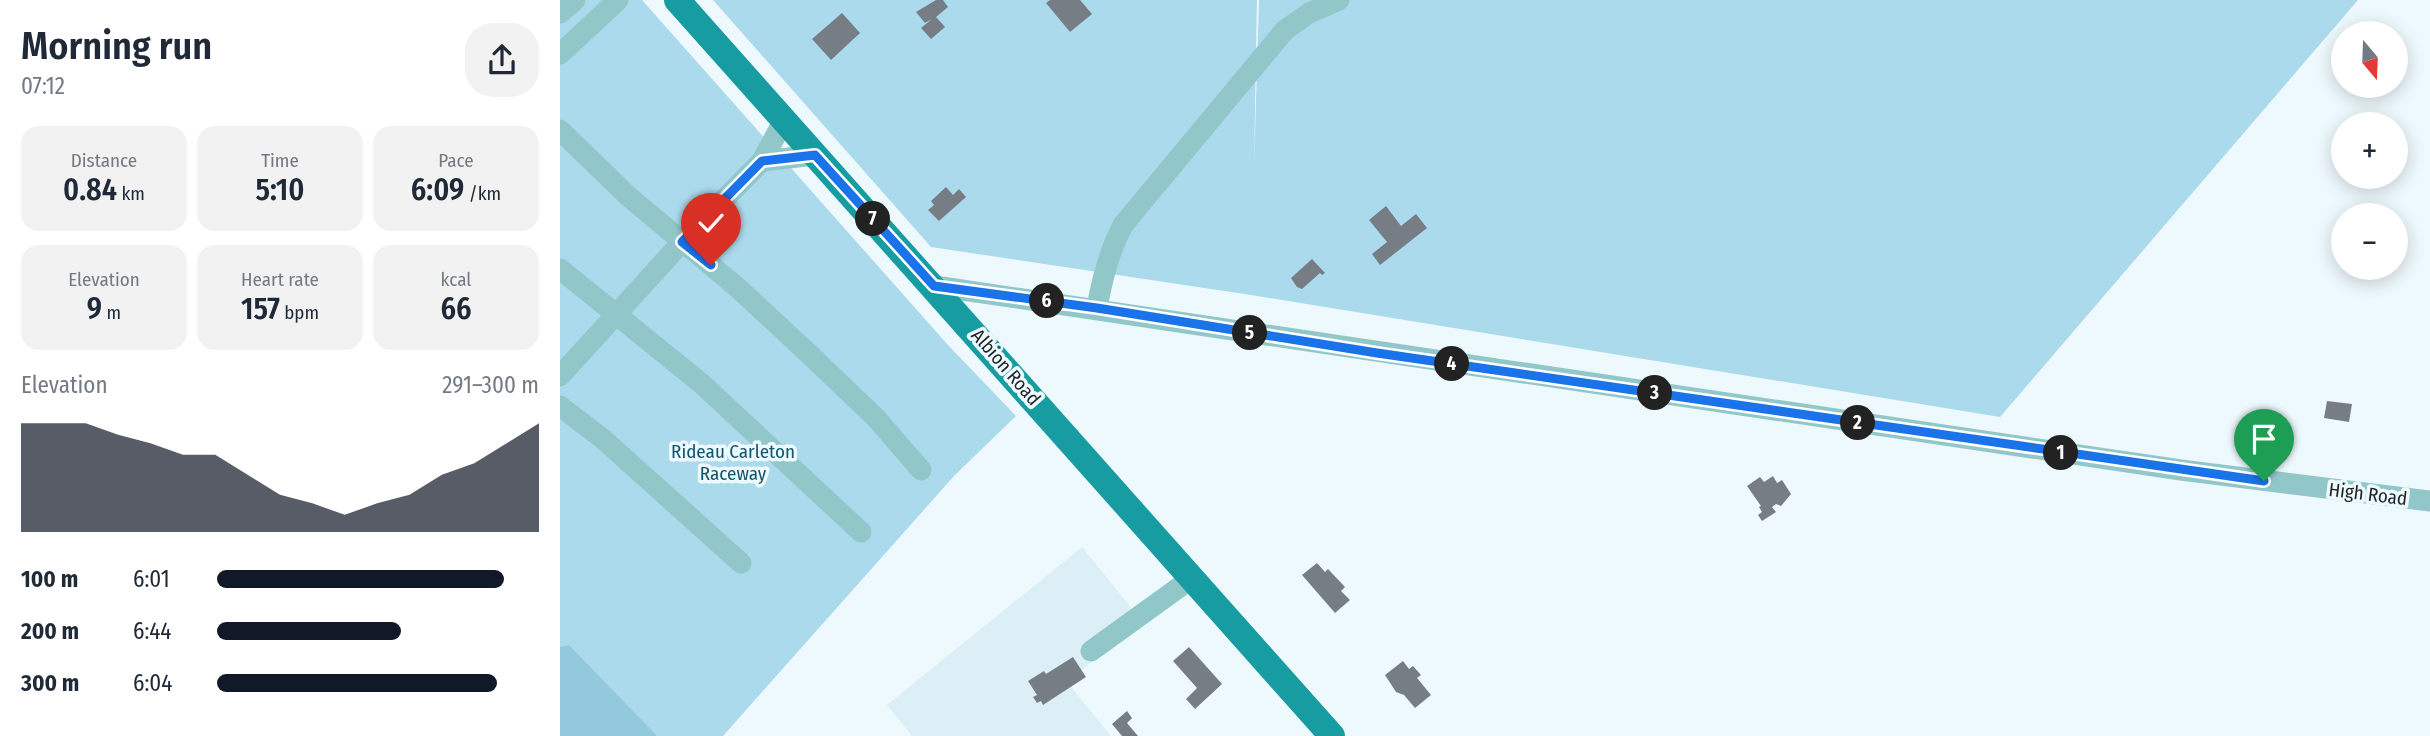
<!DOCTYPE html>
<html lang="en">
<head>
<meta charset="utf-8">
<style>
	body { margin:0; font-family:"Fira Sans Condensed",sans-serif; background:#f2f2f3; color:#1f2937; height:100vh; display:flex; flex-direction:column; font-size:26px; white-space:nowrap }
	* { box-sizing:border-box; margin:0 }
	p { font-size:23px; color:#747a83 }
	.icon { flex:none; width:38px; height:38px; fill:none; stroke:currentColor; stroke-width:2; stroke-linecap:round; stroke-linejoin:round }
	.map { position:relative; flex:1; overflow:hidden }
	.details { display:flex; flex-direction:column; background:#fff; width:560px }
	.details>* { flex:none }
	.needle { width:46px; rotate:161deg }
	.buttons { position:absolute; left:1771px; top:21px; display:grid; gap:14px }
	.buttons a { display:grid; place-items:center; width:77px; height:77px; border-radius:50%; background:#fff; box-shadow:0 4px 18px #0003; font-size:35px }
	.pin { position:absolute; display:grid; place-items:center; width:60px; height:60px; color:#fff; margin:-72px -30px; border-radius:50% 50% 50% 0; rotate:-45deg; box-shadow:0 0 7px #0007 }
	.pin .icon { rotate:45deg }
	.km { position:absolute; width:35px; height:35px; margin:-18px; border-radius:50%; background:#222; color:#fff; font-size:19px; line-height:35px; text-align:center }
	.round { display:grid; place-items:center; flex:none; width:74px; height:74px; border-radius:28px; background:#f2f2f3 }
	.overview { display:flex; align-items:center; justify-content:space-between; height:119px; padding:0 21px }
	h1 { font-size:38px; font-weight:600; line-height:52px }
	.figures { display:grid; grid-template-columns:repeat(3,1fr); gap:10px; height:119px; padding:7px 21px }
	.figures div { display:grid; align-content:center; border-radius:18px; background:#f2f2f3; text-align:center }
	.figures b { font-size:30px; font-weight:600 }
	.figures small { font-size:19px; font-weight:400 }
	.figures p { font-size:19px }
	.chart { height:196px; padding:14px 21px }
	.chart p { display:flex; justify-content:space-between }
	.chart svg { width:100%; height:126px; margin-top:7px; fill:#111827; opacity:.7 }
	ul { padding:0 21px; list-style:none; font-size:23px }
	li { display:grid; grid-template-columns:112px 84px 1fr; align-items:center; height:52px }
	li i { height:18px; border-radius:9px; background:#111827 }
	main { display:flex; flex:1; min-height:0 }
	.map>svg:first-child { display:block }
	.built { fill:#dceff7 }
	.green { fill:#acdaed }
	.forest { fill:#94c8dd }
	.building { fill:#767d84 }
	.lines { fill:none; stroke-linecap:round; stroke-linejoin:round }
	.minor { stroke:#92c7c9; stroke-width:21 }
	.major { stroke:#179ca2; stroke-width:26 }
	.route-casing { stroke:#fff; stroke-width:14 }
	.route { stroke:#1a73e8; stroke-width:9 }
	.labels { text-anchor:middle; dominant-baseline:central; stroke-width:7; stroke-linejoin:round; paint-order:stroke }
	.street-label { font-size:19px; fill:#1f2324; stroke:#eef9fe }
	.park-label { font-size:19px; fill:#12566c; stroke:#eef9fe }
</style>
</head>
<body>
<main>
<section class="details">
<div class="overview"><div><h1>Morning run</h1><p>07:12</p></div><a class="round"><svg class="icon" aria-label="share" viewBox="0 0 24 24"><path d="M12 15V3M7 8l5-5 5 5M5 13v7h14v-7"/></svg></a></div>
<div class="figures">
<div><p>Distance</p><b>0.84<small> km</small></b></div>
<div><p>Time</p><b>5:10</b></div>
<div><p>Pace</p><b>6:09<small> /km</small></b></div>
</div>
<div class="figures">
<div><p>Elevation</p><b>9<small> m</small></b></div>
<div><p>Heart rate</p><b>157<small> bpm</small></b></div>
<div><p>kcal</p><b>66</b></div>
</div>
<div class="chart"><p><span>Elevation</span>291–300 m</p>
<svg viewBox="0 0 160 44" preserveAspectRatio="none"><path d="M0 44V6L10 6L20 6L30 10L40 13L50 17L60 17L70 24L80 31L90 34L100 38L110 34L120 31L130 24L140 20L150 13L160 6V44z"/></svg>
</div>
<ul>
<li><b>100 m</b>6:01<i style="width:89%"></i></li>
<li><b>200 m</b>6:44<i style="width:57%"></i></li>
<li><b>300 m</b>6:04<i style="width:87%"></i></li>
</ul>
</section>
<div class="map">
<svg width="1870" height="736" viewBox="0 0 1870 736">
	<rect width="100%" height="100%" fill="#eef9fe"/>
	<path class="built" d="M 522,547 L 582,621 L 507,682 L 551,736 L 352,736 L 327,705 Z"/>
	<path class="green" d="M 0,0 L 82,0 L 388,345 L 456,416 L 394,476 L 163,736 L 0,736 Z
		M 153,0 L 697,0 L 694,165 L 699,0 L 1798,0 L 1440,417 L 691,295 L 371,247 Z"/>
	<path class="forest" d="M 9,645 L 97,736 L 0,736 L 0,647 Z"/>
	<path class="building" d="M 376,0 L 383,0 L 388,7 L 376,17 L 385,27 L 371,39 L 361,28 L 372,19 L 365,23 L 356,12 Z
		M 490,0 L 520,0 L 532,14 L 510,32 L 486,3 Z
		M 282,13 L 300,33 L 271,60 L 252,39 Z
		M 386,187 L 393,195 L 399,189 L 406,197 L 379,221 L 368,210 L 374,205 L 371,201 Z
		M 826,206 L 841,226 L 856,214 L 867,228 L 820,265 L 812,254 L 827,242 L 809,220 Z
		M 752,259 L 765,273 L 762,275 L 760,273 L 742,289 L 737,287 L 731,278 Z
		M 1767,401 L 1792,404 L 1789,422 L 1764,418 Z
		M 1213,476 L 1217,483 L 1222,480 L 1231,494 L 1221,506 L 1216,504 L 1212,507 L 1216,512 L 1202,521 L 1198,515 L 1202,512 L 1199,507 L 1201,506 L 1187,486 L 1200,477 L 1204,482 Z
		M 757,563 L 765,572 L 768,569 L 785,587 L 781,591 L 790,600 L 775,613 L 742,575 Z
		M 629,647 L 662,684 L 635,709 L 626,699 L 637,688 L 613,661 Z
		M 513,657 L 526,677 L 483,705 L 481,701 L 477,703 L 473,697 L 477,695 L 468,681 L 484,671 L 486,674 Z
		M 843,661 L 849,669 L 853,666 L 861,675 L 857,678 L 871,695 L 855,708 L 844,695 L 836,692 L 825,675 Z
		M 567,711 L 572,718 L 567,723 L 578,736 L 562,736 L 552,724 Z"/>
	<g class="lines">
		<path class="minor" d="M 0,13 L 15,0
			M 0,54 L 58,0
			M 0,130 L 68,196 L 178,288 L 248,353 L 316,418 L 361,470
			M 202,161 L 224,120
			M 0,269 L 142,384 L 301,532
			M 375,286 L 1621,470 L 1870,501
			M 537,308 C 542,279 549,251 563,225 L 725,30 L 749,13 L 779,0
			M 0,376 L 122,242 L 202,161 L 255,155
			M 0,406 L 43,439 L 181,563
			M 531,651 L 632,578"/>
		<path class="major" d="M 117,0 L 772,736"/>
	</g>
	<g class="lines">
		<defs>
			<path id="route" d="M 151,265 L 122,242 L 202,161 L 255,155 L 374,286 L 537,308 L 817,353 L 1704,481"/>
		</defs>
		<use href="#route" class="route-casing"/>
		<use href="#route" class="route"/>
	</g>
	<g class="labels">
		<g class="street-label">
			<text transform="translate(446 367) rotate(49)">Albion Road</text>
			<text transform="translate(1808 494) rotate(7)">High Road</text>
		</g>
		<g class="park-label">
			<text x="173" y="451">Rideau Carleton<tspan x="173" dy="22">Raceway</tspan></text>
		</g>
	</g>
</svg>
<div class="buttons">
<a><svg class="needle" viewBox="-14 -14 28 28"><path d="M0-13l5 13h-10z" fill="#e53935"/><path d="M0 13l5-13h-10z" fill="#747a83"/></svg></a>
<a>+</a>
<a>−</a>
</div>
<div class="pin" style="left:1704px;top:481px;background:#1e9e55"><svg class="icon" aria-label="arrive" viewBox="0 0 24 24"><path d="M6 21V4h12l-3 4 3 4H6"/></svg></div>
<div class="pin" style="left:151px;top:265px;background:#d93025"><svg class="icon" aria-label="check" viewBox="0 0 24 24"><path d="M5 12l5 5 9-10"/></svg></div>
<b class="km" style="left:1501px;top:453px">1</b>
<b class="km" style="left:1298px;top:423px">2</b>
<b class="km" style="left:1095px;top:393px">3</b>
<b class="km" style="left:892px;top:364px">4</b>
<b class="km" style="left:690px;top:333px">5</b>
<b class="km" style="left:487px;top:301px">6</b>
<b class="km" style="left:313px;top:219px">7</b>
</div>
</main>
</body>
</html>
